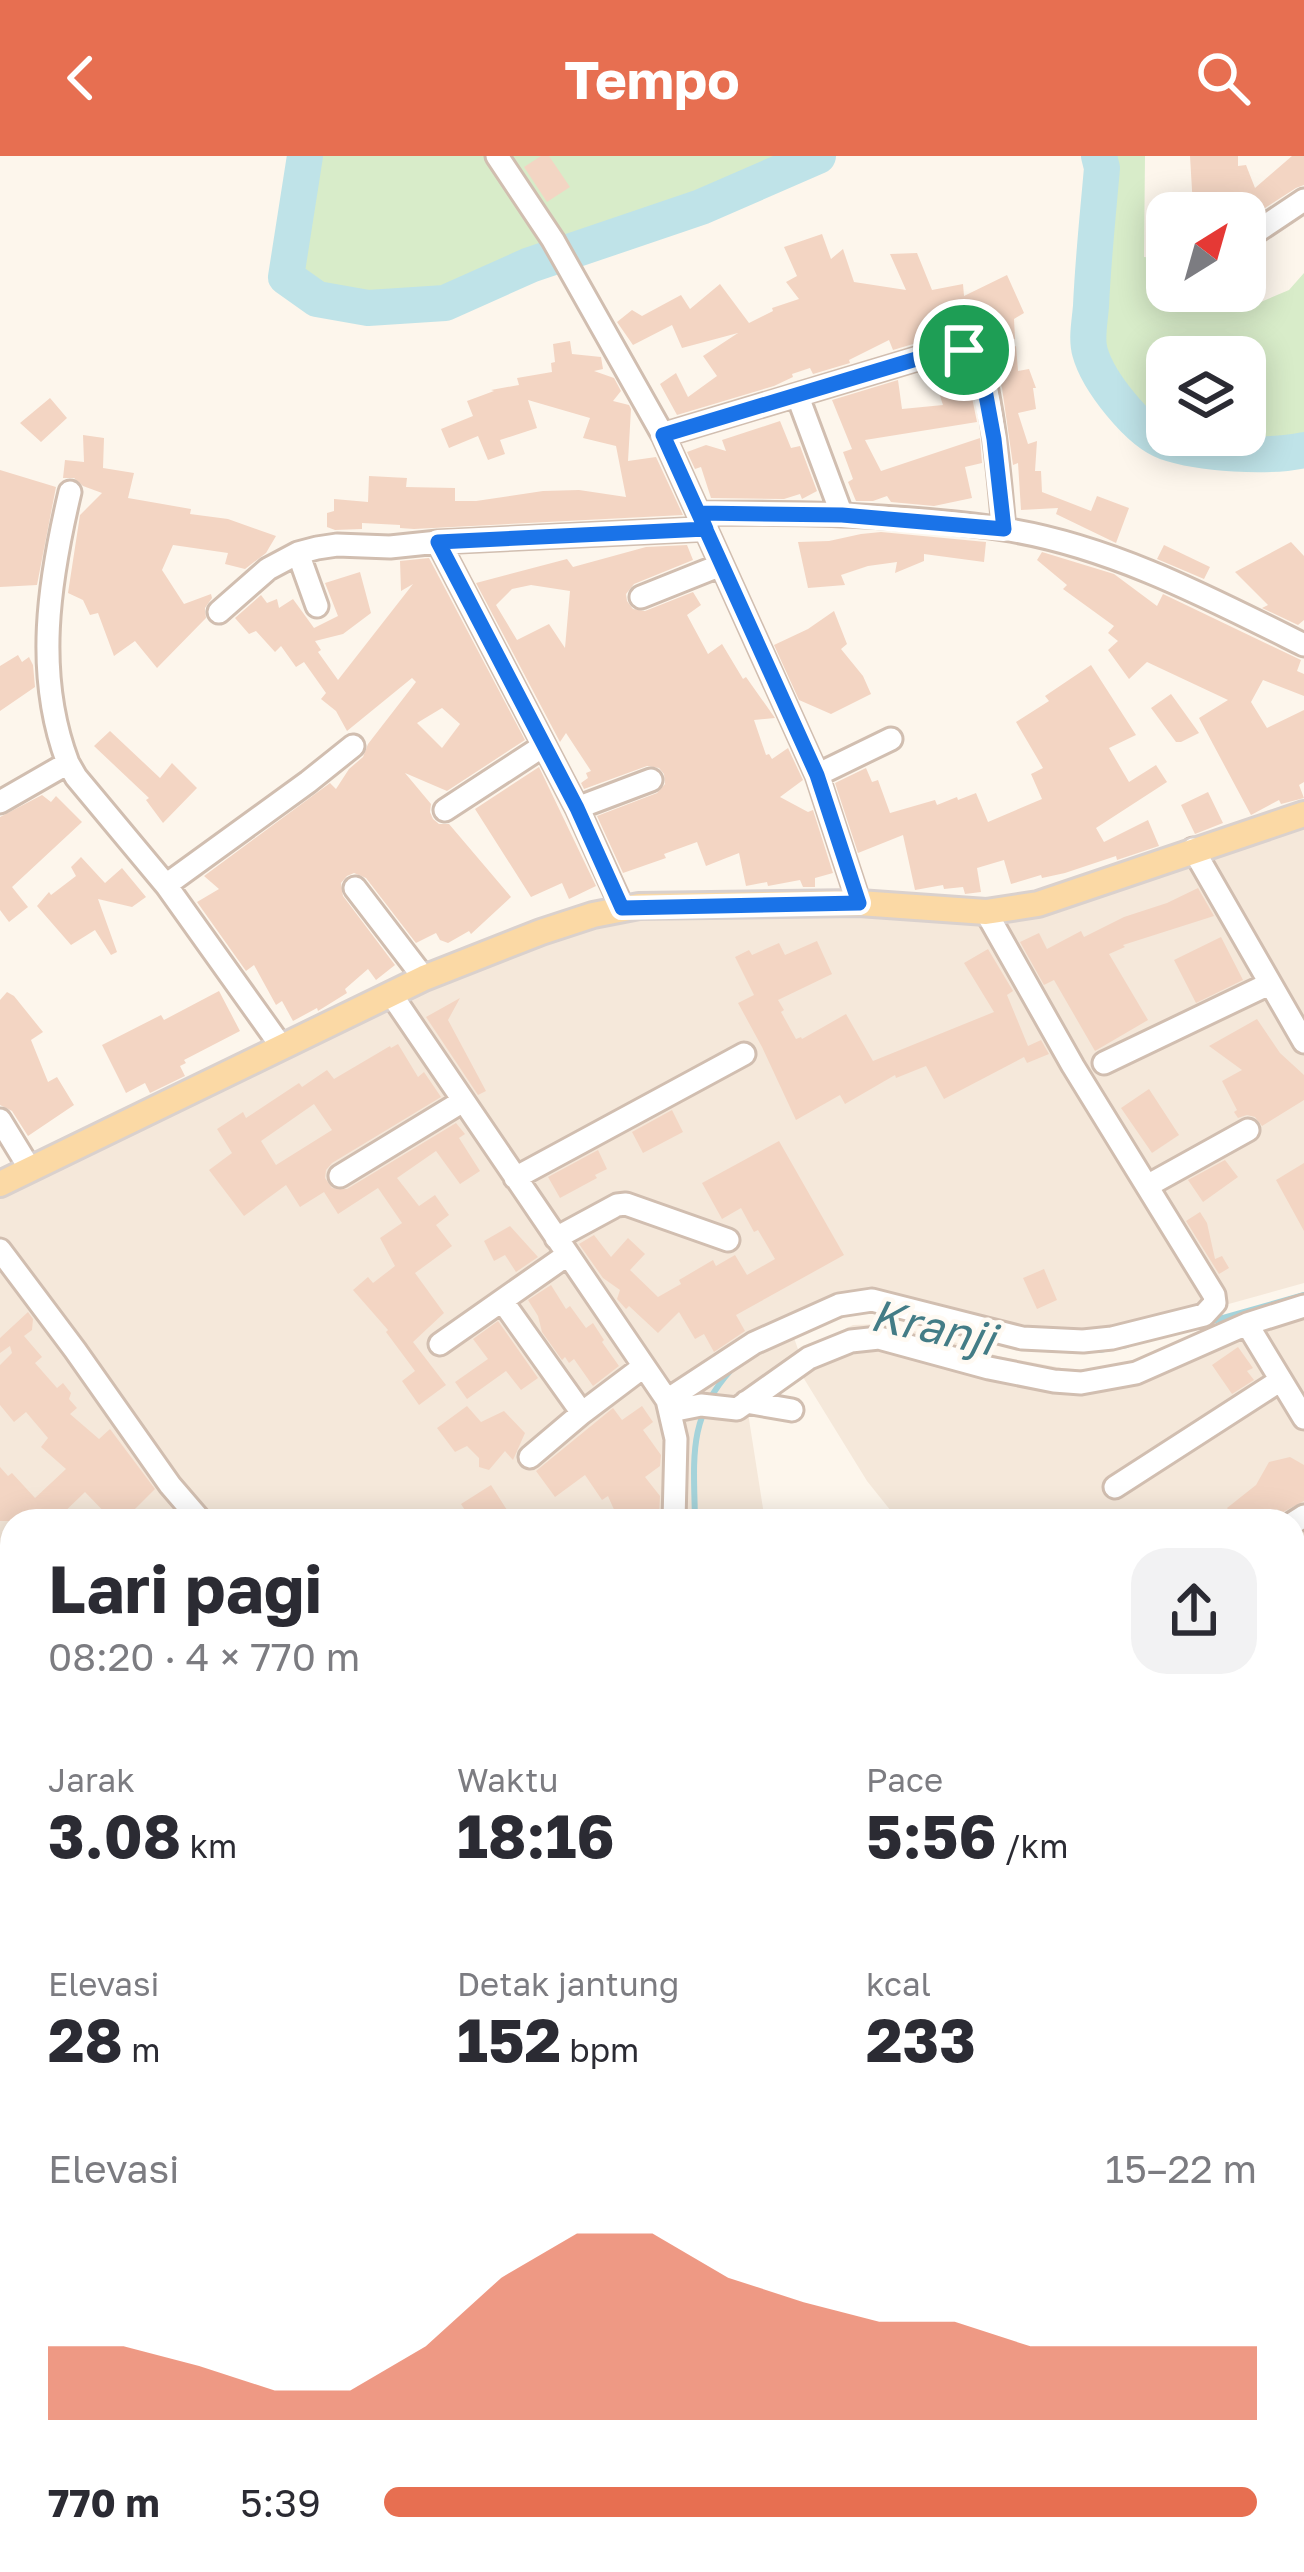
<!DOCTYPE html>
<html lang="id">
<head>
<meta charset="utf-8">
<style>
	body { margin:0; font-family:"Golos Text",sans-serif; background:#f2f2f3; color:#2b2b33; height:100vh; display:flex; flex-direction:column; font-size:45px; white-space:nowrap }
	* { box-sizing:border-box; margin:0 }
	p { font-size:39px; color:#7c7c81 }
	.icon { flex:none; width:66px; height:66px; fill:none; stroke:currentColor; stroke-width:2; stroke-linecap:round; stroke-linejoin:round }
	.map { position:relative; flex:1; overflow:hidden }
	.panel { position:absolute; left:0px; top:1353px; width:1305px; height:1065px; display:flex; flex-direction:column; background:#fff; border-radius:36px 36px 0 0; box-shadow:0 6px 30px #0003 }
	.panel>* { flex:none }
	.needle { width:78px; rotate:37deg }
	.tools { position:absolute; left:1146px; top:36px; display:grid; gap:24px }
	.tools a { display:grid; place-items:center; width:120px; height:120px; border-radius:24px; background:#fff; box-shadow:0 6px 30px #0003; font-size:60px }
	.pin { position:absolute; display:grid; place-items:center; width:102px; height:102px; color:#fff; margin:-51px; border:6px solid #fff; border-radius:50%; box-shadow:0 3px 12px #0007 }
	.round { display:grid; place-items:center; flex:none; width:126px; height:126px; border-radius:36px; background:#f2f2f3 }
	.headline { display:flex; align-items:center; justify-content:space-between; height:204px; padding:0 48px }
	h1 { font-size:66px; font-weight:700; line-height:90px }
	.figures { display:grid; grid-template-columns:repeat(3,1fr); gap:18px; height:204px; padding:12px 48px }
	.figures div { display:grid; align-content:center }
	.figures b { font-size:60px; font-weight:700 }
	.figures small { font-size:33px; font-weight:400 }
	.figures p { font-size:33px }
	.chart { height:336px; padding:24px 48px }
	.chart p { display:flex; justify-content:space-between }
	.chart svg { width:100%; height:216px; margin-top:12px; fill:#e76f51; opacity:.7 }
	ul { padding:0 48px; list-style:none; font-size:39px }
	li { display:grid; grid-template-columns:192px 144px 1fr; align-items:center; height:90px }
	li i { height:30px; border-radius:15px; background:#e76f51 }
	header { display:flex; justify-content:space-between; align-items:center; height:156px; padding:0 48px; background:#e76f51; color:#fff; font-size:54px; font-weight:700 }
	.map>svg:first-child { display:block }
	.residential { fill:#f5e8da }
	.green { fill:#d8ecc9; fill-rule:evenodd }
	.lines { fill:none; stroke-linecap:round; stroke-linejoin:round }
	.stream { stroke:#a5d3da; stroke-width:6 }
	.river { stroke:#bfe3e8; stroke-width:36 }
	.building { fill:#f3d5c3; fill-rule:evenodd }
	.minor-casing { stroke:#d1beb0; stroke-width:27 }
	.major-casing { stroke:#dad1cd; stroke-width:30 }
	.minor { stroke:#fff; stroke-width:21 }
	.major { stroke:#fbd9a5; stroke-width:24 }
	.route-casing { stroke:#fff; stroke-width:24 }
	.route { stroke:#1a73e8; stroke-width:15 }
	.labels { text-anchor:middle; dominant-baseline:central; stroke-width:9; stroke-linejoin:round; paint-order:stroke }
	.water-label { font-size:45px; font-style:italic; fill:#437c86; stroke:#fffaf3 }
</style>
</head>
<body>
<header><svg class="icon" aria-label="back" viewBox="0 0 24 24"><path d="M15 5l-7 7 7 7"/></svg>Tempo<svg class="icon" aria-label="search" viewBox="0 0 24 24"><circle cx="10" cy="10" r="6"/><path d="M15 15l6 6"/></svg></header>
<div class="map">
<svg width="1304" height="2416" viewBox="0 0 1304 2416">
	<rect width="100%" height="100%" fill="#fdf6ec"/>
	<path class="residential" d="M 1304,656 L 1304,1127 L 1142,1172 L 1032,1181 L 903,1145 L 788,1165 L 799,1196 L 853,1169 L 881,1168 L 932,1179 L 998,1200 L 1062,1212 L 1100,1215 L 1304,1158 L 1304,1475 L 1297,1445 L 1293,1447 L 1293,1365 L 899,1365 L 867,1325 L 798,1213 L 748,1257 L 765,1365 L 12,1365 L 12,2406 L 1293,2406 L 1293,2030 L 1304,2033 L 1304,2409 L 1301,2416 L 0,2416 L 0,1035 L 391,843 L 622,754 L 981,755 Z
		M 1293,1828 L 1304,1831 L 1304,1961 L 1293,1973 Z"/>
	<path class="green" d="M 305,0 L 818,0 L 701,51 L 530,108 L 445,147 L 368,152 L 317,143 L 286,121 Z
		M 1099,0 L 1145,0 L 1144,101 L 1167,103 L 1167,135 L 1245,135 L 1249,151 L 1289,134 L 1304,117 L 1304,294 C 1268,302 1201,298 1166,286 C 1138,276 1099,225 1090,196 C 1086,183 1090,164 1091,150 C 1093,104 1098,58 1102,12 ZM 1245,201 L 1245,279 L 1167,279 L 1167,201 Z"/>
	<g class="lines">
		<path class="stream" d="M 1209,1166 L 1304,1139
			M 1045,1193 L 1086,1195
			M 1099,1194 L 1127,1189
			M 695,1365 C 694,1304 687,1262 731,1214"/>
		<path class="river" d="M 305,0 L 286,121 L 317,143 L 368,152 L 445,147 L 530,109 L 701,51 L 818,0
			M 1099,0 L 1102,12 C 1098,58 1093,104 1091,150 C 1090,164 1086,183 1090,196 C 1098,225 1138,276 1166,286 C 1201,298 1268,302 1304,294"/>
	</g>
	<path class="building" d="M 541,0 L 549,0 L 570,31 L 547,46 L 524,11 Z
		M 1190,0 L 1238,0 L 1238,10 L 1246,9 L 1255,32 L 1292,0 L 1304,0 L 1304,29 L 1296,32 L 1245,65 L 1245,57 L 1226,57 L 1225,48 L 1193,51 Z
		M 822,78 L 831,103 L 843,93 L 854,126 L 906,134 L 890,98 L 917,97 L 932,134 L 963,128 L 964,140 L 1007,119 L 1024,157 L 1014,163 L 1015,183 L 980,187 L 965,179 L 950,177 L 893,194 L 889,184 L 849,204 L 850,207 L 813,218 L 810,212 L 792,218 L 793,221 L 774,230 L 677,259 L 660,228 L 676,217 L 688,241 L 717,220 L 703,200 L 738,177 L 682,192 L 672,169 L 633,189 L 617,166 L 632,154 L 642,160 L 681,139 L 690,153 L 720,128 L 749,167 L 773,155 L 772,152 L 799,143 L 786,126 L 797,120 L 784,91 Z
		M 570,185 L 572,198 L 601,201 L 603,213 L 594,215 L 614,222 L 621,235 L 613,245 L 629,249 L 631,253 L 628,305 L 656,301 L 683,359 L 414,373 L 400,372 L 400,369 L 362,367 L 362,373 L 335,374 L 327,371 L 327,357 L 334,355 L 334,343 L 368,346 L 369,320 L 407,322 L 406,331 L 455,332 L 455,345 L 476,345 L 543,335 L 579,334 L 626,341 L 616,290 L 583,282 L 590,262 L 528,244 L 537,272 L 500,284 L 505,298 L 488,304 L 478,280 L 449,292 L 441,273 L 473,260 L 467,245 L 494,235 L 491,234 L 519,229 L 517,222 L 552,216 L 551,207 L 555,206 L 553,188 Z
		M 1016,190 L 1018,215 L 1029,213 L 1036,232 L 1033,232 L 1036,253 L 1018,257 L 1028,288 L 1037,285 L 1035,315 L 1041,315 L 1042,336 L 1091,355 L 1097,340 L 1129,352 L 1116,387 L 1056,358 L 1058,352 L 1021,354 L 1018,307 L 1013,309 L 1002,232 L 991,199 Z
		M 960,210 L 968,222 L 977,266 L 865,284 L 881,315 L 980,282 L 982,307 L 965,311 L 972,342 L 934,350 L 891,346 L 887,340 L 873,345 L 856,345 L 848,326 L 853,323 L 843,296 L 852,293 L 832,244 L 898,224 L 902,253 L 943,249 L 933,219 Z
		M 50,242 L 67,262 L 41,286 L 20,267 Z
		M 780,265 L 791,292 L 800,290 L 817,335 L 802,343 L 800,338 L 784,343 L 711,342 L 701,311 L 695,313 L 687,296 L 706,289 L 726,295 L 722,284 Z
		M 83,279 L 104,282 L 103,312 L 134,317 L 128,342 L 191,353 L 190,358 L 228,363 L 276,380 L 266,397 L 245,413 L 225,408 L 228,397 L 173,389 L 162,414 L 184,448 L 211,438 L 212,442 L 205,452 L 206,462 L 157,512 L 135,485 L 114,500 L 98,457 L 90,459 L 83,444 L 68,437 L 80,359 L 102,337 L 83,330 L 74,322 L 63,322 L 65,304 L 84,306 Z
		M 0,314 L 56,331 L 37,429 L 0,431 Z
		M 881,376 L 986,386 L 984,406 L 924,398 L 924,405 L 895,417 L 897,406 L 868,410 L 841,419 L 845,429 L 808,432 L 798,386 L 829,385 L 861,378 Z
		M 1291,386 L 1304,400 L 1304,464 L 1298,469 L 1262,452 L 1268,449 L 1235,416 Z
		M 687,389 L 693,404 L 634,428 L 626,438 L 627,445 L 633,453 L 645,455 L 693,436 L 701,449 L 687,459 L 708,498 L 722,488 L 743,523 L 746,521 L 775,562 L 754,564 L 766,599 L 769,598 L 772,603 L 788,592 L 803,624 L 780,641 L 808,656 L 813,654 L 833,717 L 815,722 L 815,731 L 803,731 L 800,724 L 768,730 L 767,726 L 746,730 L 739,697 L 706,710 L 697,686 L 664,698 L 666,702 L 623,717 L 597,660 L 657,637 L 665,628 L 664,618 L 659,612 L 647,610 L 584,633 L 581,627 L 588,622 L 586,617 L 591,615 L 566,577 L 560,586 L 476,427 L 567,403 L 573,411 L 646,391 ZM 531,429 L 570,435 L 565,492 L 549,468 L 517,484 L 496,449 L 512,433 Z
		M 1164,389 L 1210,411 L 1204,423 L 1157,403 Z
		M 1042,396 L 1114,418 L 1157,450 L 1163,438 L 1301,504 L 1297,515 L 1304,518 L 1304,540 L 1263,524 L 1251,546 L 1267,572 L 1304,554 L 1304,626 L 1299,629 L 1304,642 L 1281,648 L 1279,644 L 1251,659 L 1199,562 L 1228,544 L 1147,506 L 1129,523 L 1108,494 L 1118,485 L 1108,477 L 1114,470 L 1063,433 L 1067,429 L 1037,404 Z
		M 429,402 L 525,584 L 447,635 L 405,617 L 431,648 L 430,656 L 433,663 L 439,668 L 449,668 L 511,741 L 471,778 L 469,775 L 448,787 L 440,784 L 436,777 L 416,787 L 366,722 L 354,717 L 347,720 L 341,727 L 343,740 L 395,809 L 376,824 L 368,813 L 345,833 L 347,837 L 318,855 L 317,852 L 293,865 L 282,845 L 276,849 L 254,809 L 246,815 L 197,746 L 219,733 L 204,720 L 330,627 L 336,633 L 349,613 L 363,601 L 368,588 L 416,526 L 412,522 L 347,575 L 336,555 L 321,543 L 326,537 L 304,506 L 296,511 L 281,490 L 275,496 L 256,475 L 249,478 L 235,462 L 261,439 L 267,447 L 277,443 L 279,452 L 293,443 L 314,472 L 338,460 L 325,427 L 360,416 L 371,457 L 343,478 L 315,485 L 321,494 L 318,496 L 338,524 L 413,428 L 401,435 L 400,405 ZM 442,552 L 460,568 L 442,592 L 417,567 Z
		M 834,455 L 847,488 L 841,493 L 863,520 L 871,538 L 831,558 L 799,544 L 774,489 L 808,473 Z
		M 18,499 L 22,506 L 29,501 L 33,509 L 35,531 L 0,555 L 0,510 Z
		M 1091,509 L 1136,579 L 1109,592 L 1129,626 L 1156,609 L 1167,626 L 1096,672 L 1104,686 L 1148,664 L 1159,690 L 1117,704 L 1116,700 L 1065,717 L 1042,722 L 1041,719 L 1011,728 L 1004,704 L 977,712 L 981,736 L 965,738 L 963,731 L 944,733 L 943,729 L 915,734 L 903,679 L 858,697 L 835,627 L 866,612 L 872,626 L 878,624 L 890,657 L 935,644 L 937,649 L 957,641 L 958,644 L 976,637 L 988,666 L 1042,643 L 1031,618 L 1043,612 L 1016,566 L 1049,545 L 1045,540 Z
		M 1171,538 L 1199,577 L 1181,586 L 1176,586 L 1151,552 Z
		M 110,575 L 160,622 L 172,607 L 197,632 L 163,667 L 146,644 L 149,642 L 94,590 Z
		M 539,611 L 596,730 L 569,743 L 562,727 L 531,741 L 475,653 Z
		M 1208,636 L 1223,667 L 1195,678 L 1181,649 Z
		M 42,639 L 51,646 L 56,640 L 82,666 L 12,731 L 28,751 L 9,766 L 0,754 L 0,661 Z
		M 81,701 L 105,727 L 122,712 L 146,741 L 132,751 L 98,743 L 117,796 L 111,799 L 95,774 L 71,789 L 37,750 L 49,736 L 51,739 L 76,720 L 71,711 Z
		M 1198,732 L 1214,760 L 1123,789 L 1125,791 L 1109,798 L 1148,864 L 1095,895 L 1054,824 L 1044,829 L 1020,786 L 1039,777 L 1047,793 L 1081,775 L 1084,781 L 1124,761 L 1167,747 Z
		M 1221,781 L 1243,824 L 1196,847 L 1174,804 Z
		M 817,785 L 832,818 L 778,844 L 784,854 L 781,856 L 796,883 L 801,881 L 802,883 L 846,858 L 873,905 L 994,856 L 964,807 L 988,793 L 1013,835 L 1007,839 L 1028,890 L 1041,884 L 1049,898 L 1027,907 L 1024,901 L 944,943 L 926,910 L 896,922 L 895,919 L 845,948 L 840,939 L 796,964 L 762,891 L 738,847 L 754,839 L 735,801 L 749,794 L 752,799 L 779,787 L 785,799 Z
		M 219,835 L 240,875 L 184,904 L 186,907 L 180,910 L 185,920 L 150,937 L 145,927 L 126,937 L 102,889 L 161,859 L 164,864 Z
		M 7,836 L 14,840 L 43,876 L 31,884 L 48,926 L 57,921 L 74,949 L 28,980 L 12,955 L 0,949 L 0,844 Z
		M 460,842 L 448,864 L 486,935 L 478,939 L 426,861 Z
		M 1257,863 L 1280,897 L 1304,919 L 1304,944 L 1262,970 L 1255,961 L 1247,959 L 1238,962 L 1234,956 L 1237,954 L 1222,925 L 1242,914 L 1209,890 Z
		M 398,888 L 418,921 L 424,916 L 441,941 L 332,1007 L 326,1014 L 325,1022 L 332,1032 L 347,1033 L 456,967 L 465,978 L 459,982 L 480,1015 L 460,1028 L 436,995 L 397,1022 L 419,1050 L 435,1039 L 449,1059 L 436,1069 L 452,1090 L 415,1117 L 444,1157 L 413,1186 L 446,1229 L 419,1249 L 402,1225 L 415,1215 L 386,1176 L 388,1174 L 353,1134 L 368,1121 L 373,1127 L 395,1110 L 380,1082 L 402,1067 L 378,1032 L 338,1058 L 324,1036 L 300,1051 L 286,1029 L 244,1060 L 209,1014 L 232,997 L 217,973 L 243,956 L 246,962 L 299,927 L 302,931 L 327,914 L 334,923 L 390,890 L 391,892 ZM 314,948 L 332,974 L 276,1009 L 261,985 Z
		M 1149,933 L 1179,979 L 1152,997 L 1121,952 Z
		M 672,954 L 683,976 L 643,997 L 632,976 Z
		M 779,985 L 844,1099 L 736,1159 L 745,1175 L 714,1196 L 704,1178 L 695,1183 L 679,1156 L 658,1177 L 629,1150 L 626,1153 L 617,1143 L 620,1134 L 603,1122 L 579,1088 L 594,1079 L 611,1101 L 628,1082 L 645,1098 L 630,1114 L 658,1141 L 681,1128 L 679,1124 L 713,1104 L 716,1110 L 735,1099 L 747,1119 L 775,1103 L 758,1074 L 754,1076 L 741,1052 L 722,1063 L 702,1027 Z
		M 598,994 L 607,1013 L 595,1019 L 597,1022 L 560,1042 L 548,1021 Z
		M 1225,1004 L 1238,1021 L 1203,1046 L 1188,1024 Z
		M 1304,1007 L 1304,1075 L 1276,1024 Z
		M 1200,1056 L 1207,1067 L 1215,1103 L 1222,1100 L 1229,1112 L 1219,1118 L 1186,1065 Z
		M 510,1070 L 538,1101 L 516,1116 L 505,1099 L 494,1105 L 484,1085 Z
		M 1044,1113 L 1057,1144 L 1037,1153 L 1023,1122 Z
		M 551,1129 L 566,1153 L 570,1150 L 586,1172 L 593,1167 L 604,1184 L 602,1186 L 619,1210 L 593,1230 L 574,1203 L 569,1207 L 565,1201 L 562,1204 L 542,1176 L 538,1160 L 528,1144 Z
		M 28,1156 L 33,1163 L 32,1174 L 24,1180 L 42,1201 L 35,1207 L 57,1232 L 63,1227 L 71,1237 L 69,1243 L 77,1252 L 70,1258 L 99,1283 L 110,1273 L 155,1333 L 123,1365 L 113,1365 L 85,1336 L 55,1365 L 0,1365 L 0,1311 L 8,1320 L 12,1317 L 35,1342 L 66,1313 L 41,1291 L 48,1282 L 26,1256 L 14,1266 L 0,1249 L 0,1209 L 12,1197 L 10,1190 L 0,1197 L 0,1182 Z
		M 498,1165 L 538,1222 L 521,1234 L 506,1215 L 467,1243 L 455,1226 L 488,1203 L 473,1183 Z
		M 1238,1191 L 1253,1212 L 1247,1215 L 1254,1224 L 1232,1238 L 1212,1209 Z
		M 467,1250 L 481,1266 L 504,1255 L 525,1277 L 513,1304 L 505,1295 L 489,1314 L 479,1311 L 479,1302 L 467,1290 L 455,1296 L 437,1272 Z
		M 642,1250 L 653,1266 L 643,1274 L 661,1299 L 660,1310 L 645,1321 L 660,1340 L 659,1361 L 653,1365 L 619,1365 L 608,1340 L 602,1344 L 585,1319 L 555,1341 L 536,1315 L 613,1252 L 622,1264 Z
		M 1290,1301 L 1304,1309 L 1304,1345 L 1283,1356 L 1277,1353 L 1261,1365 L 1238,1365 L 1227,1352 L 1256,1329 L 1269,1306 Z
		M 491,1329 L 514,1365 L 459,1365 L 468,1359 L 461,1348 Z"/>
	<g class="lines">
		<defs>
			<path id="minor" d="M 497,0 L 553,84 L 663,279 L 817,619 L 859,747
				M 1250,80 L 1304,44
				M 798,241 L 842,359
				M 663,279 L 953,192 C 963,194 970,196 977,205 C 992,225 1001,342 1004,373
				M 699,357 C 800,357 903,358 1003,373 C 1109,389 1210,442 1304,489
				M 438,386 L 577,652 L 622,751
				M 298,397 L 317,450
				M 641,441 L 721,409
				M 219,456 L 268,413 L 298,397 L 317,392 L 337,389 L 390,391 L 438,386 L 706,373
				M 68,607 C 34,518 49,425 70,336
				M 817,619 L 891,583
				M 0,646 L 68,607 L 76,621 L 166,729 L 281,890
				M 577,652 L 651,624
				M 445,654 L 543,590
				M 1193,693 L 1304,886
				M 166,729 L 308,626 L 353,590
				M 355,732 L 424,822
				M 391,838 L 667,1244 L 676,1283 L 674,1365
				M 1104,907 L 1269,828
				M 0,964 L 30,1013
				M 340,1020 L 463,945
				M 515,1022 L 744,898
				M 1147,1030 L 1248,974
				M 556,1082 L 617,1049 L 626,1048 L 728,1084
				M 0,1094 L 75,1194 L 170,1329 L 201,1365
				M 503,1146 L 582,1257
				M 1247,1168 L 1304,1262
				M 440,1188 L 567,1099
				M 667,1244 L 754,1187 L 839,1149 L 872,1144 L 1022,1182 L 1083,1185 L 1112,1182 L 1204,1159 L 1215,1147 L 1214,1139 L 1073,910 L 986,756
				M 746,1246 L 792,1254
				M 671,1255 L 701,1249 L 737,1253 L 809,1202 L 851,1185 L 879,1182 L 989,1212 L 1054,1225 L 1081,1227 L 1136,1217 L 1247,1168 L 1304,1150
				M 530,1301 L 582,1257 L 643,1211
				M 1115,1331 L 1281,1224
				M 1293,1367 L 1304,1360
				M 0,1522 L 12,1510
				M 0,1574 L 12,1586
				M 5,1747 L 12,1743
				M 0,1774 L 11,1767
				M 0,2010 L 12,2024
				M 6,2167 L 12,2162
				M 1293,2251 L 1304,2261
				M 1293,2306 L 1304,2291
				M 236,2406 L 249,2416
				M 1072,2406 L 1084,2416
				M 203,2416 L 220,2406
				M 1211,2416 L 1219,2406"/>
			<path id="major" d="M 0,1028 L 424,822 L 541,776 L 593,759 L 639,750 L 859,747 L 986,756 L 1038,748 L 1304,658"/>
		</defs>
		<use href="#minor" class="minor-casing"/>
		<use href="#major" class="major-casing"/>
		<use href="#minor" class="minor"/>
		<use href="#major" class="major"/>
	</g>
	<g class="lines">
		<defs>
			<path id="route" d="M 964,194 L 953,192 L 663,279 L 817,619 L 859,747 L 622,752 L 577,652 L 438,386 L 706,373 L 699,357 L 842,359 L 1004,373 L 994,283 L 981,212 L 974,201 L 964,194"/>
		</defs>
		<use href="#route" class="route-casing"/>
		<use href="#route" class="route"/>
	</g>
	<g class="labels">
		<g class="water-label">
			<text transform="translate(933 1170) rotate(12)">Kranji</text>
		</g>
	</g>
</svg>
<div class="tools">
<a><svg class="needle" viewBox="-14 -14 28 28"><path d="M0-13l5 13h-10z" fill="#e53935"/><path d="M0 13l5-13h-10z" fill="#7c7c81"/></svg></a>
<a><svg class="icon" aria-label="layers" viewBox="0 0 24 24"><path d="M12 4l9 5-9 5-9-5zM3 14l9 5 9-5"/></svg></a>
</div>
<div class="pin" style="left:964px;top:194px;background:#1e9e55"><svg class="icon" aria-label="arrive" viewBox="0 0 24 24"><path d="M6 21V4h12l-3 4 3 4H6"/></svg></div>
<section class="panel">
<div class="headline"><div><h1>Lari pagi</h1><p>08:20 · 4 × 770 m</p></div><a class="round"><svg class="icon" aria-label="share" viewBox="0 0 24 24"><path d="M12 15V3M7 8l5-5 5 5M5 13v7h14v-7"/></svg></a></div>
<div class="figures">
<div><p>Jarak</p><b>3.08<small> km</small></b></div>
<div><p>Waktu</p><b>18:16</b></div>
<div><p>Pace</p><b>5:56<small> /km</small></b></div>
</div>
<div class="figures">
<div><p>Elevasi</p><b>28<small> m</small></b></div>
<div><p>Detak jantung</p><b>152<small> bpm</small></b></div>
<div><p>kcal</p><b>233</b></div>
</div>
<div class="chart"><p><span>Elevasi</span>15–22 m</p>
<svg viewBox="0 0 160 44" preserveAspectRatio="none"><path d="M0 44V29L10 29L20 33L30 38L40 38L50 29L60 15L70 6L80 6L90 15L100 20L110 24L120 24L130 29L140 29L150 29L160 29V44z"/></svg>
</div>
<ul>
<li><b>770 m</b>5:39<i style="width:100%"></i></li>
</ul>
</section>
</div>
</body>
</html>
